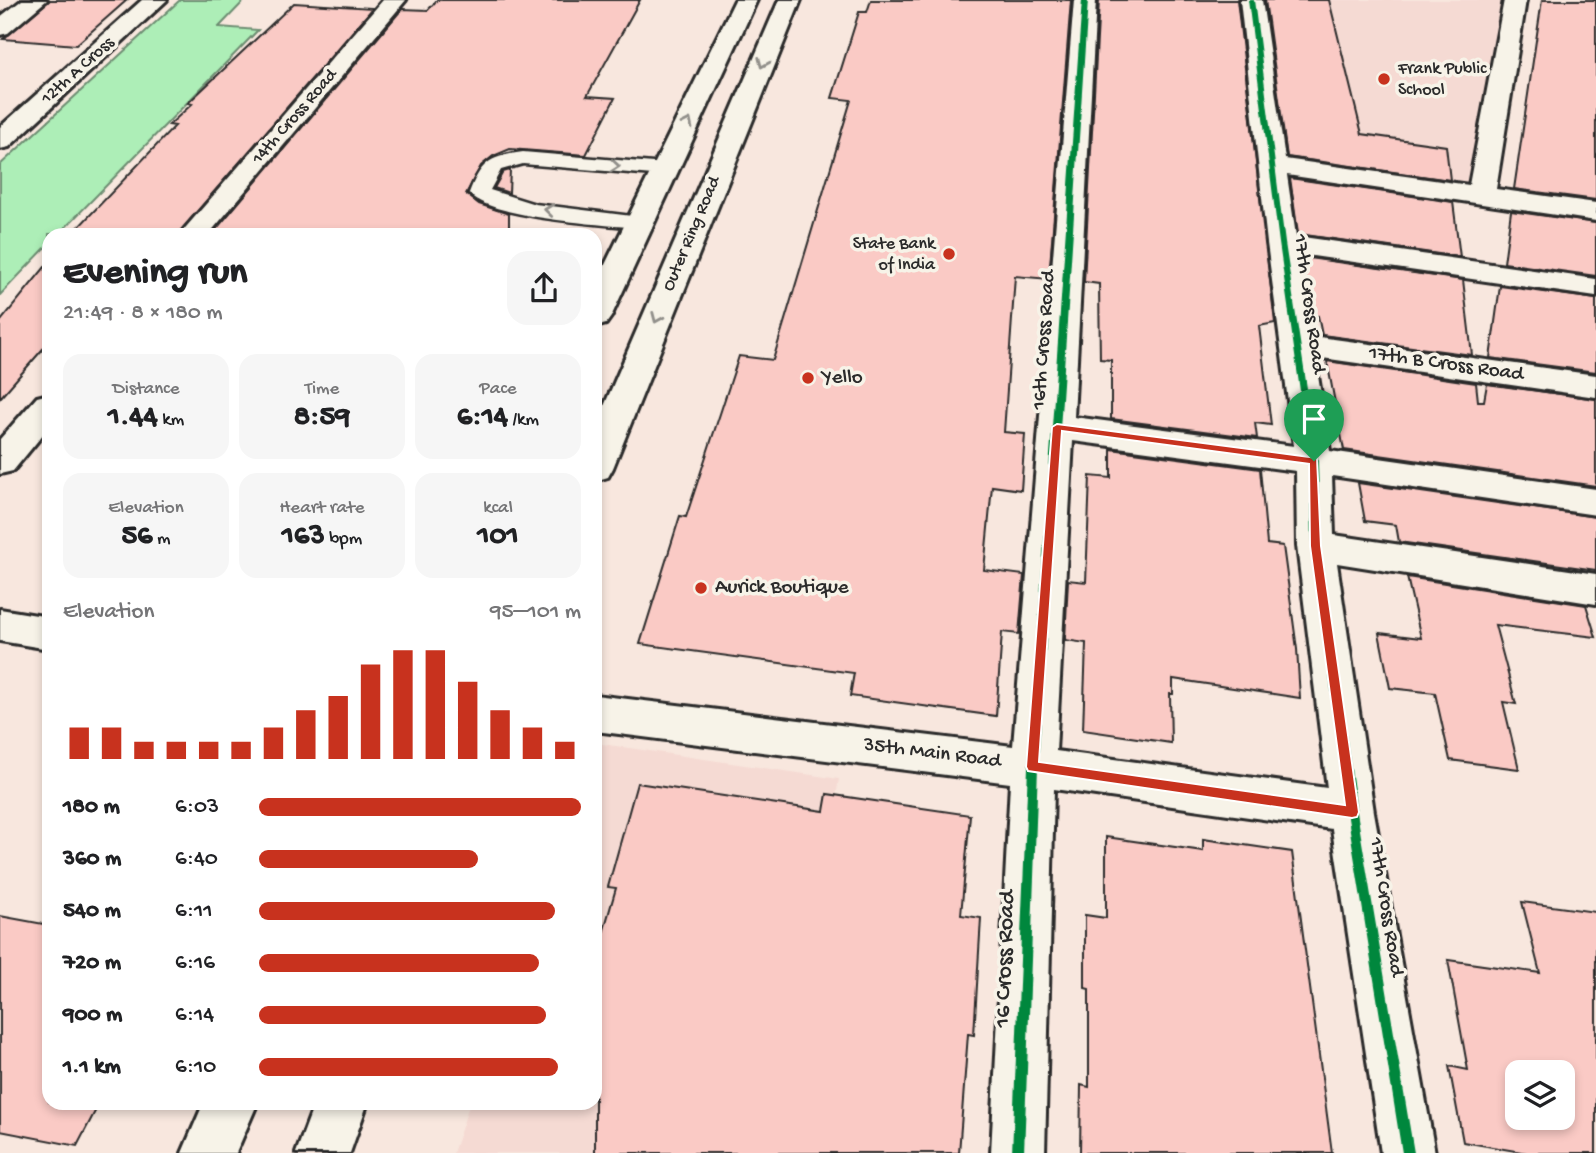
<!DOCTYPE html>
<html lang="en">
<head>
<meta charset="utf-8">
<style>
	body { margin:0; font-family:"Gochi Hand",sans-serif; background:#f6f6f6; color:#202124; height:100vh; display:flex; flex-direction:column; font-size:26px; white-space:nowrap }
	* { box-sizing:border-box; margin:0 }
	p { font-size:23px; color:#757577 }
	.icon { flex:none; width:38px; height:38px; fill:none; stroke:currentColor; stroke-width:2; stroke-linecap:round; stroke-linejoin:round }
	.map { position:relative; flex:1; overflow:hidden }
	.details { position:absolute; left:42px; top:228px; width:560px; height:882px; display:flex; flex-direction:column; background:#fff; border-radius:21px; box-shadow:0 4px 10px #0003 }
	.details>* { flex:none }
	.fabs { position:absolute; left:1505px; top:1060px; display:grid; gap:14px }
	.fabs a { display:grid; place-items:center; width:70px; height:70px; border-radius:14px; background:#fff; box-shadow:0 4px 10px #0003; font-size:35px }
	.pin { position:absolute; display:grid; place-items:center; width:60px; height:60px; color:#fff; margin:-72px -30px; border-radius:50% 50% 50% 0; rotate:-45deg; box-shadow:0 0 7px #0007 }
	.pin .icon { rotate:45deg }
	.round { display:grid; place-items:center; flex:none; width:74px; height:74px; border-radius:21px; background:#f6f6f6 }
	.headline { display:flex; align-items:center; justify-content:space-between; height:119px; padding:0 21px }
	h1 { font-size:38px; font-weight:800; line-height:52px }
	.figures { display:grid; grid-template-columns:repeat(3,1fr); gap:10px; height:119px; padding:7px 21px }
	.figures div { display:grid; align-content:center; border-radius:18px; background:#f6f6f6; text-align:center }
	.figures b { font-size:30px; font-weight:800 }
	.figures small { font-size:19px; font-weight:400 }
	.figures p { font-size:19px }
	.chart { height:196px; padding:14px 21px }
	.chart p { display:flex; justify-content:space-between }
	.chart svg { width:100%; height:126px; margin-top:7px; stroke:#c8321e; stroke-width:6 }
	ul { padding:0 21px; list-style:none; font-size:23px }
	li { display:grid; grid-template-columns:112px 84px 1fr; align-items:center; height:52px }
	li i { height:18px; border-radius:9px; background:#c8321e }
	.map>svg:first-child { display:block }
	.built { fill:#f5dad3 }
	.green { fill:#adeeb7; stroke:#6c8c71; stroke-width:2 }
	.building { fill:#facac5; stroke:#2b2b2b; stroke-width:2; fill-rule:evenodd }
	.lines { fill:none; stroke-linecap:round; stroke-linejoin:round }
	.service-casing { stroke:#2b2b2b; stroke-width:5 }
	.minor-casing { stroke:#2b2b2b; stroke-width:6 }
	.tertiary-casing { stroke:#2b2b2b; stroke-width:6 }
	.trunk-casing { stroke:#2b2b2b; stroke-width:6 }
	.service { fill:#f7f3e8; fill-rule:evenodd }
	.minor { fill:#f7f3e8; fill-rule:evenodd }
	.tertiary { fill:#f7f3e8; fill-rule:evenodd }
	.trunk { fill:#f7f3e8; fill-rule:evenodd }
	.cycleway-casing { stroke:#f7f3e8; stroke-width:4 }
	.cycleway { fill:#00873e; fill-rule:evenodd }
	.oneway { stroke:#918f8a }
	.route { fill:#c8321e; stroke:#fff; stroke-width:2; fill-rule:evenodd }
	.poi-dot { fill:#c8321e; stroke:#f7f3e8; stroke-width:2.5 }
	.labels { text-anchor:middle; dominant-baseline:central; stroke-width:7; stroke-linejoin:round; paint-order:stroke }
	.far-poi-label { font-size:18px; fill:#2b2b2b; stroke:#f7f3e8; text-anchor:start }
	.far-street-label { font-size:18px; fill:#2b2b2b; stroke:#f7f3e8 }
	.street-label { font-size:21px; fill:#2b2b2b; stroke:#f7f3e8 }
	.poi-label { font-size:21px; fill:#2b2b2b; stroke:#f7f3e8; text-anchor:start }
	.near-street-label { font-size:24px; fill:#2b2b2b; stroke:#f7f3e8 }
</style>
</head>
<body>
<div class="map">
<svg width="1596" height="1153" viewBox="0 0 1596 1153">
	<rect width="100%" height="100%" fill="#f8e7de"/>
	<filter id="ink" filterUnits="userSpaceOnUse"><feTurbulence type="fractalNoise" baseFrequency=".0143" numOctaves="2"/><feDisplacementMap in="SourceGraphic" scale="14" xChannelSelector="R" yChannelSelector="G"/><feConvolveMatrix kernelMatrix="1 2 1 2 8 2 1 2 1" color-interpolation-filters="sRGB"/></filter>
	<g filter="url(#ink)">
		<path class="built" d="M 1266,0 L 1504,0 L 1472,187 L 1289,157 Z
			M 595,743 L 839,779 L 775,1153 L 453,1153 L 470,1103 L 595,1102 Z"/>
		<path class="green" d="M 180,0 L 245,0 L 219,27 L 258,30 L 59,234 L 49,234 L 49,244 L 0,295 L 0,165 Z"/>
		<path class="building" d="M 127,0 L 76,45 L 3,39 L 50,0 Z
			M 437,0 L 640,0 L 587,96 L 615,98 L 586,155 L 510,149 L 493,156 L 481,166 L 466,194 L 479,204 L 509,214 L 509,234 L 212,234 L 402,9 L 428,10 Z
			M 871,0 L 1071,0 L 1049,279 L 1015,276 L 1004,432 L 1025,434 L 1021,490 L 992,486 L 984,570 L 1024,575 L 1019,634 L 1002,632 L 996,716 L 850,696 L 854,673 L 640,644 L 680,516 L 686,517 L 739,356 L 773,360 L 851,100 L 832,98 L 859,12 L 867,12 Z
			M 1099,0 L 1237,0 L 1275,323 L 1259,326 L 1271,425 L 1255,423 L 1257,438 L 1111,419 L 1111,360 L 1100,359 L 1099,284 L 1084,282 Z
			M 1265,0 L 1329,0 L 1362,134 L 1446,146 L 1450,180 L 1287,157 Z
			M 1542,0 L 1596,0 L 1596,200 L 1514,189 Z
			M 294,3 L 373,8 L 178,234 L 72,234 L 175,126 L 169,125 L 192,104 L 188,103 Z
			M 510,170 L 509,193 L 494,188 L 503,172 Z
			M 1290,178 L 1453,202 L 1460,257 L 1298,234 Z
			M 1511,211 L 1596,223 L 1596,276 L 1504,263 Z
			M 1302,257 L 1463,280 L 1472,355 L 1322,335 L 1318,316 L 1312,317 Z
			M 49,262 L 49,342 L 0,398 L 0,322 Z
			M 1500,286 L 1596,299 L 1596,372 L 1490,358 Z
			M 1327,361 L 1476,383 L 1478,401 L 1484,401 L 1487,384 L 1596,399 L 1596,486 L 1344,450 Z
			M 1111,449 L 1260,469 L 1267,544 L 1283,546 L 1297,649 L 1300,698 L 1173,679 L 1173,694 L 1170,694 L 1171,743 L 1083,730 L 1086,643 L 1065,640 L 1068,580 L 1086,582 L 1090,476 L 1111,478 Z
			M 1358,483 L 1596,517 L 1596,570 L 1399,542 L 1396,525 L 1365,521 Z
			M 1407,577 L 1586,605 L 1596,637 L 1495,625 L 1516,704 L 1503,702 L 1519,769 L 1450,760 L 1435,693 L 1390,688 L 1379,633 L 1421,638 Z
			M 637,783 L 824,811 L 827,794 L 970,815 L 961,915 L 981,918 L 974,1035 L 968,1034 L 959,1153 L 595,1153 L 595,961 L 616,888 L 608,887 Z
			M 1106,837 L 1203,851 L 1203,839 L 1292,852 L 1332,1153 L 1080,1153 L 1081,1085 L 1089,1087 L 1089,989 L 1085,988 L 1085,915 L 1106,918 Z
			M 1522,902 L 1596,912 L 1596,1153 L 1527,1153 L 1463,1142 L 1449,1066 L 1468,1070 L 1448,960 L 1540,973 ZM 1517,1073 L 1563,1073 L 1563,1118 L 1517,1118 Z
			M 0,916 L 49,925 L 49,1102 L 100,1102 L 77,1146 L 0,1131 Z"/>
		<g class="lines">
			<defs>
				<path id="service" d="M 523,152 L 665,164 L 672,166 L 675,170 L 672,174 L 665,176 L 523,164 L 501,170 L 490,190 L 535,204 L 648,218 L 652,222 L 648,226 L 641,228 C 608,225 487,218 469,193 C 481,162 490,156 523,152 Z"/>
				<path id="minor" d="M 22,0 L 47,0 L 8,33 L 0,35 L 0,17 Z
					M 142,0 L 167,0 L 9,147 L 0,149 L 0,127 Z
					M 1074,0 L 1096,0 L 1074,417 L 1294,446 L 1267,243 L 1240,0 L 1262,0 L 1285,159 L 1469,185 L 1504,0 L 1526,0 L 1496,189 L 1596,203 L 1596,221 L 1287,175 L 1296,236 L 1596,279 L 1596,297 L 1299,254 L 1312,336 L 1596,375 L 1596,397 L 1315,357 L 1330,451 L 1596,489 L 1596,515 L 1332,476 L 1334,535 L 1596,574 L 1596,604 L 1337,563 L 1374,812 L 1435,1153 L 1381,1153 L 1332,829 L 1054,789 L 1045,1153 L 991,1153 L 1010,783 L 595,731 L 595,695 L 1013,746 ZM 1073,441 L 1296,471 L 1297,546 L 1327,788 L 1056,751 Z
					M 0,609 L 49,617 L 49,649 L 0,641 Z"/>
				<path id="tertiary" d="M 383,0 L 406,0 L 209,234 L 180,234 Z
					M 49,394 L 49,427 L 13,471 L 0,474 L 0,439 L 37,397 Z"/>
				<path id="trunk" d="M 735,0 L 757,0 L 611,317 L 606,324 L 595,327 L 595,285 Z
					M 779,0 L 801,0 L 613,468 L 608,477 L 595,481 L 595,427 Z
					M 204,1102 L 258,1102 L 236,1153 L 182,1153 Z
					M 315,1102 L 368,1102 L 350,1153 L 296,1153 Z"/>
			</defs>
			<use href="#service" class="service-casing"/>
			<use href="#minor" class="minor-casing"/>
			<use href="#tertiary" class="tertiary-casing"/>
			<use href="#trunk" class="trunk-casing"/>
			<use href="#service" class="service"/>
			<use href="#minor" class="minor"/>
			<use href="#tertiary" class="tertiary"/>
			<use href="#trunk" class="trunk"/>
			<defs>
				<path id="cycleway" d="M 1082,0 L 1088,0 L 1038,767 L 1024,1153 L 1012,1153 L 1028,767 Z
					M 1248,0 L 1254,0 L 1285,243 L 1318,461 L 1320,546 L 1357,812 L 1414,1153 L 1402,1153 L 1347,812 L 1312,546 L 1310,461 L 1279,243 Z"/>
			</defs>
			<use href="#cycleway" class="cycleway-casing"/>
			<use href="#cycleway" class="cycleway"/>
		</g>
		<defs><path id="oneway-chevron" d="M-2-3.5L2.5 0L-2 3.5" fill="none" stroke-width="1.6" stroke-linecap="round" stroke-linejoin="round" transform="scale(1.75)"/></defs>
		<g class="oneway">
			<use href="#oneway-chevron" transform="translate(763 63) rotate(113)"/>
			<use href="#oneway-chevron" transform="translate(688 123) rotate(-64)"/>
			<use href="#oneway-chevron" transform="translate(615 166) rotate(5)"/>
			<use href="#oneway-chevron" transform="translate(549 210) rotate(-173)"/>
			<use href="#oneway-chevron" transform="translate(657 318) rotate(113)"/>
		</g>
	</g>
	<path class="route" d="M 1057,424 L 1317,458 L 1321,546 L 1359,812 L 1357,817 L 1352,818 L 1028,771 L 1026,767 L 1052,427 ZM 1062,431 L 1309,464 L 1310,546 L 1345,805 L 1039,762 Z"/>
	<g class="poi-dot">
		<circle cx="1384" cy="79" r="7"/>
		<circle cx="949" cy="254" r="7"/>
		<circle cx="808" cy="378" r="7"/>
		<circle cx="701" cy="588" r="7"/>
	</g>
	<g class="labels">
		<g class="far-poi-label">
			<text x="1398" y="69">Frank Public<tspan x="1398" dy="21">School</tspan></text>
			<text x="935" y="244" text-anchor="end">State Bank<tspan x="935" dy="21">of India</tspan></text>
		</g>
		<g class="far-street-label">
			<text transform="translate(78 71) rotate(-42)">12th A Cross</text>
			<text transform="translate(295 117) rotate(-49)">14th Cross Road</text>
			<text transform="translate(692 234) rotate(-67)">Outer Ring Road</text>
		</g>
		<g class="street-label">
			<text transform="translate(1308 304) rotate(82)">17th Cross Road</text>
			<text transform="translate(1045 340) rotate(-86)">16th Cross Road</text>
			<text transform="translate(1446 365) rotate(8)">17th B Cross Road</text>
			<text transform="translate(932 754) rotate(7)">35th Main Road</text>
			<text transform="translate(1385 907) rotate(81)">17th Cross Road</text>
		</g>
		<g class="poi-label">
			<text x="822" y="378">Yello</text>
			<text x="715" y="588">Aurick Boutique</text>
		</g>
		<g class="near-street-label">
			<text transform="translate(1006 959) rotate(-88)">16 Cross Road</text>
		</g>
	</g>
</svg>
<div class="fabs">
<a><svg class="icon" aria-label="layers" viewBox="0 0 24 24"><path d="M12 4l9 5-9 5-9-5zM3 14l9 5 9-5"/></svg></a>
</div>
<div class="pin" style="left:1314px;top:461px;background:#1e9e55"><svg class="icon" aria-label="arrive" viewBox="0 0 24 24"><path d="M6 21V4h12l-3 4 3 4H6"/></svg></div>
<section class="details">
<div class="headline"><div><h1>Evening run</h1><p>21:49 · 8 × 180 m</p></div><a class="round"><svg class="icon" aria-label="share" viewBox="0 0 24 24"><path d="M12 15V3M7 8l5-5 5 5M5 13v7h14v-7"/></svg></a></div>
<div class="figures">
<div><p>Distance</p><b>1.44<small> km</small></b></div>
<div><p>Time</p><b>8:59</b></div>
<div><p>Pace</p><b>6:14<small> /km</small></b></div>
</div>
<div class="figures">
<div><p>Elevation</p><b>56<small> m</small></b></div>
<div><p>Heart rate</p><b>163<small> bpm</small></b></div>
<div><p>kcal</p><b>101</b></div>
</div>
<div class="chart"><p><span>Elevation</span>95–101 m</p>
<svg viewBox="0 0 160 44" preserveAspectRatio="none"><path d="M5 44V33M15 44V33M25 44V38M35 44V38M45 44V38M55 44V38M65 44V33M75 44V27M85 44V22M95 44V11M105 44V6M115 44V6M125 44V17M135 44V27M145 44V33M155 44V38"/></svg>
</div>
<ul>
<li><b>180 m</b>6:03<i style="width:100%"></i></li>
<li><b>360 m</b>6:40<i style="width:68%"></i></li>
<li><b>540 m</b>6:11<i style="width:92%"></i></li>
<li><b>720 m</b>6:16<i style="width:87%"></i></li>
<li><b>900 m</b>6:14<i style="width:89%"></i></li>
<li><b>1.1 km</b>6:10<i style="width:93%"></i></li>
</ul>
</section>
</div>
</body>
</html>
